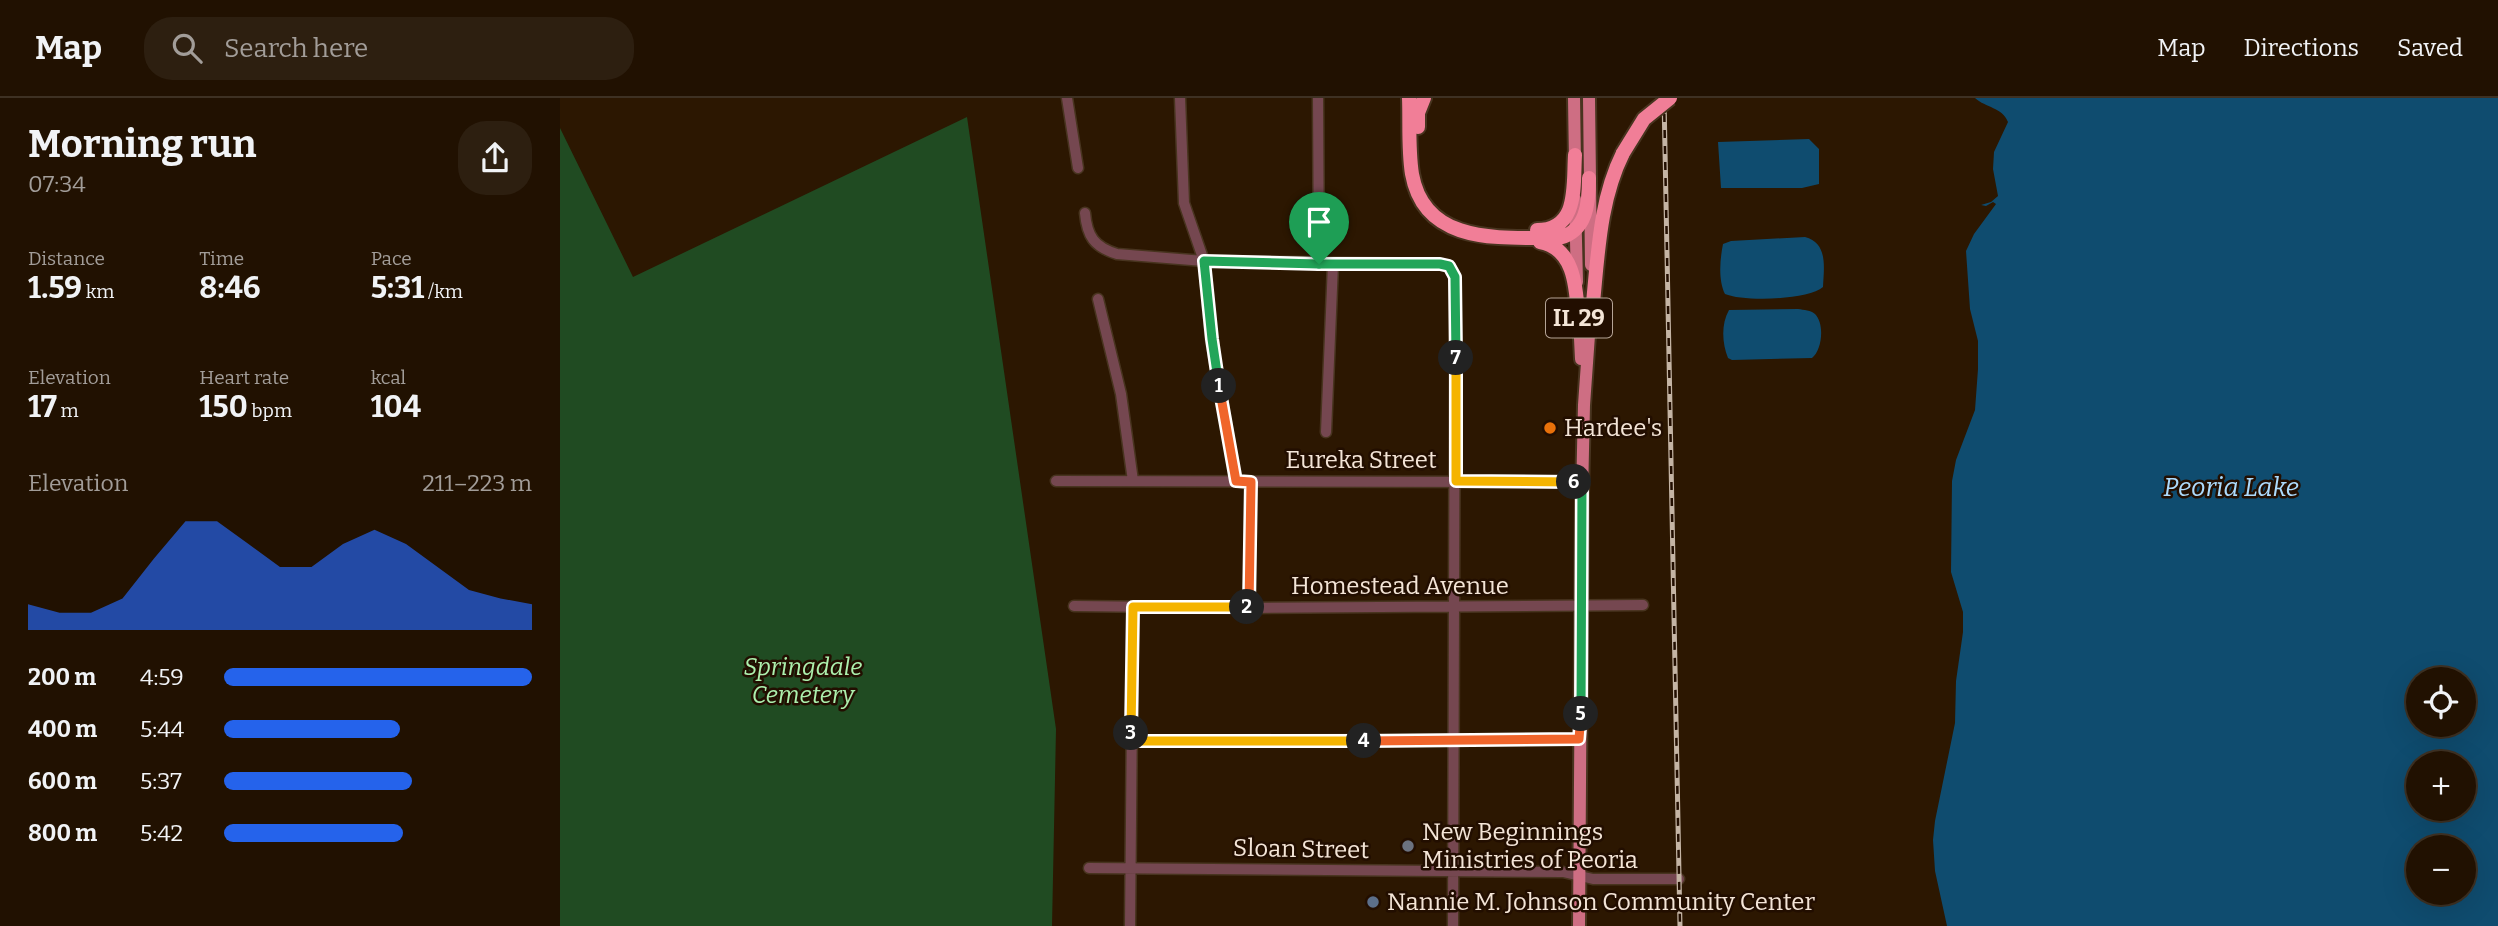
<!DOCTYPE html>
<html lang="en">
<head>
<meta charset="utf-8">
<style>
	body { margin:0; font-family:Bitter,serif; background:#2d1f10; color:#f1f3f6; height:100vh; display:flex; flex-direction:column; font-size:26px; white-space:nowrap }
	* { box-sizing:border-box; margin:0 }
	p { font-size:23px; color:#a29d99 }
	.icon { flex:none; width:38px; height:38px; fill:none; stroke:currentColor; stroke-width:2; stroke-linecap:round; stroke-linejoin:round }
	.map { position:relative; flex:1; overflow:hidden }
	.drawer { display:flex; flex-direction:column; background:#211101; width:560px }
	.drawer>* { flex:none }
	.fabs { position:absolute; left:1846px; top:569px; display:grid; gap:14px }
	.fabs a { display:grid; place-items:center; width:70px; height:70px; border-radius:50%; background:#211101; box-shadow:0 7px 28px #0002,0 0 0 2px #3e3123; font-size:35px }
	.pin { position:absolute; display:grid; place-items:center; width:60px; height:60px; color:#fff; margin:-72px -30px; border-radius:50% 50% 50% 0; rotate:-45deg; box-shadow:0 0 7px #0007 }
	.pin .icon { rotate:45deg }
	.km { position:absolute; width:35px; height:35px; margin:-18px; border-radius:50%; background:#222; color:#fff; font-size:19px; line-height:35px; text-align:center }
	.round { display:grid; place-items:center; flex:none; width:74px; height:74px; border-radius:28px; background:#2d1f10 }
	.head { display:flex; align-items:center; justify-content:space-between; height:119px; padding:0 28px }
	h1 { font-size:38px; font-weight:700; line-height:52px }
	.figures { display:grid; grid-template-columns:repeat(3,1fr); gap:10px; height:119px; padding:7px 28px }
	.figures div { display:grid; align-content:center }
	.figures b { font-size:30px; font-weight:700 }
	.figures small { font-size:19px; font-weight:400 }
	.figures p { font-size:19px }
	.chart { height:196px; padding:14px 28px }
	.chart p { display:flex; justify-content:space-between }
	.chart svg { width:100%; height:126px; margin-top:7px; fill:#2563eb; opacity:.7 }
	ul { padding:0 28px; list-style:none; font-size:23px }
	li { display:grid; grid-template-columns:112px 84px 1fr; align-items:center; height:52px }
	li i { height:18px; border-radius:9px; background:#2563eb }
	header { display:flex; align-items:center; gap:42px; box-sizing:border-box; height:98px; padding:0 35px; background:#211101; border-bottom:2px solid #3e3123 }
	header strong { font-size:33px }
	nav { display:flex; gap:38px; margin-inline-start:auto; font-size:24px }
	.search { width:490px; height:63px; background:#2d1f10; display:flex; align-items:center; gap:18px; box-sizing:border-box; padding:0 24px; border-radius:28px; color:#a29d99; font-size:26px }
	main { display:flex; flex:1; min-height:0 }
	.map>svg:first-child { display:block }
	.green { fill:#204b22 }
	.water { fill:#0f4c6f; fill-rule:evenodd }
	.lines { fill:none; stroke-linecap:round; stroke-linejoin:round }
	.minor-casing { stroke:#48341f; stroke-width:13 }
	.major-casing { stroke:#48341f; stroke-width:16 }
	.highway-casing { stroke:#48341f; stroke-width:18 }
	.minor { stroke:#754750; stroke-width:10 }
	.major { stroke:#ce6e83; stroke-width:12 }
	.highway { stroke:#f17e97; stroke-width:14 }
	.rail-casing { stroke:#c4b4a4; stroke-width:5 }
	.rail { stroke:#220e00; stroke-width:2.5; stroke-dasharray:8; stroke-linecap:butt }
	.highway-bridge-casing { stroke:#48341f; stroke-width:18; stroke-linecap:butt }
	.highway-bridge { stroke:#f17e97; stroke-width:14 }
	.split-1-casing { stroke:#fff; stroke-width:14 }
	.split-2-casing { stroke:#fff; stroke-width:14 }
	.split-3-casing { stroke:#fff; stroke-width:14 }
	.split-4-casing { stroke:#fff; stroke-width:14 }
	.split-5-casing { stroke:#fff; stroke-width:14 }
	.split-6-casing { stroke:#fff; stroke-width:14 }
	.split-7-casing { stroke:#fff; stroke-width:14 }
	.split-8-casing { stroke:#fff; stroke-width:14 }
	.split-1 { stroke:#22a559; stroke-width:9 }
	.split-2 { stroke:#f0652b; stroke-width:9 }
	.split-3 { stroke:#f5b400; stroke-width:9 }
	.split-4 { stroke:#f5b400; stroke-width:9 }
	.split-5 { stroke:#f0652b; stroke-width:9 }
	.split-6 { stroke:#22a559; stroke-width:9 }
	.split-7 { stroke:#f5b400; stroke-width:9 }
	.split-8 { stroke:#22a559; stroke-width:9 }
	.food-dot { fill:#e8710a; stroke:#220e00; stroke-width:2.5 }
	.worship-dot { fill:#6b7280; stroke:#220e00; stroke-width:2.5 }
	.service-dot { fill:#5c6f8a; stroke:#220e00; stroke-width:2.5 }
	.labels { text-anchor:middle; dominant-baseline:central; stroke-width:5; stroke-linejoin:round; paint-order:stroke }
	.shield { fill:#220e00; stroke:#b5a496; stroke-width:2 }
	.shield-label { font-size:23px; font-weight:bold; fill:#f4e5d7 }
	.poi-label { font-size:24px; fill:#f4e5d7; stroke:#220e00; text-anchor:start }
	.street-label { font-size:24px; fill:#f4e5d7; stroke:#220e00 }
	.park-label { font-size:24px; font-style:italic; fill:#acf0ad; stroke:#220e00 }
	.water-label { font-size:26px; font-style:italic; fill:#acdbfd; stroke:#220e00 }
</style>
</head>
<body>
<header>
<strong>Map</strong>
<div class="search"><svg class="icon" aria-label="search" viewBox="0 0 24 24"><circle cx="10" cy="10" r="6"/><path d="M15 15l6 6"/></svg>Search here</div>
<nav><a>Map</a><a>Directions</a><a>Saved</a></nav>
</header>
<main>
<section class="drawer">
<div class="head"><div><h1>Morning run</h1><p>07:34</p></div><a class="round"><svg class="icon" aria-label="share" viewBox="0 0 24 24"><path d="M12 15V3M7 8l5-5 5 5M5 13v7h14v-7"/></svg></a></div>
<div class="figures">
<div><p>Distance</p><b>1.59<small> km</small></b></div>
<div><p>Time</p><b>8:46</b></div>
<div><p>Pace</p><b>5:31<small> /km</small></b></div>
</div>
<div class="figures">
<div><p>Elevation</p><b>17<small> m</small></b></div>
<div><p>Heart rate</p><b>150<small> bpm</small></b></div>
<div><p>kcal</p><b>104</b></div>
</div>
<div class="chart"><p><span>Elevation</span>211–223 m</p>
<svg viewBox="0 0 160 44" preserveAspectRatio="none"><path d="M0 44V35L10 38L20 38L30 33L40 19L50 6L60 6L70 14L80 22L90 22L100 14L110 9L120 14L130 22L140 30L150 33L160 35V44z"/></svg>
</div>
<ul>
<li><b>200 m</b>4:59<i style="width:100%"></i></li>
<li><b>400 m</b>5:44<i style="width:57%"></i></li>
<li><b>600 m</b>5:37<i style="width:61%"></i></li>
<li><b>800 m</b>5:42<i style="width:58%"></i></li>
</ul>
</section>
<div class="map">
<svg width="1938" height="828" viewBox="0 0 1938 828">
	<rect width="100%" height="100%" fill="#2c1701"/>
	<path class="green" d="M 407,19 L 496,631 L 492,828 L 0,828 L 0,30 L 73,179 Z"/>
	<path class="water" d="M 1415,0 L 1938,0 L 1938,828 L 1387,828 L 1375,773 L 1373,742 L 1375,723 L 1395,625 L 1396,583 L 1403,534 L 1403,514 L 1391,474 L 1392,383 L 1396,362 L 1415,312 L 1418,271 L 1418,243 L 1410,211 L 1406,153 L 1414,136 L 1436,106 L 1433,104 L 1426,108 L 1421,107 L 1431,104 L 1438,98 L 1433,71 L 1434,54 L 1448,24 C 1442,9 1426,10 1415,0 ZM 1904,581 L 1904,626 L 1858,626 L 1858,581 ZM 1904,665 L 1904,710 L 1858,710 L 1858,665 ZM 1904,749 L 1904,794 L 1858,794 L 1858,749 Z
		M 1249,41 L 1259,51 L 1259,86 L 1242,90 L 1161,90 L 1158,44 Z
		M 1245,139 C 1268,145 1264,169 1263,189 C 1248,202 1184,204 1165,196 C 1158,182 1160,161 1163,146 L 1171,143 Z
		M 1238,211 C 1244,212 1251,212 1255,216 C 1265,226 1262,252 1252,260 L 1172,262 L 1168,260 C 1162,245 1161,226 1169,212 Z"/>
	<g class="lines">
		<defs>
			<path id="minor" d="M 507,0 L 518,70
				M 620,0 L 624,105 L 644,163 L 651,241 L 676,383
				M 758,0 L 759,166
				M 525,115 C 527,138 534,149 557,156 L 644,163 L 880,166 C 895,169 895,180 895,192 L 893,828
				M 538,201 L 561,296 L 573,383
				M 766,334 L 773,166
				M 496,383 L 1022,384
				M 514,508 L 689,510 L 1083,507
				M 689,510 L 691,384
				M 571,643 L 1019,641
				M 529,770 L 1003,774 L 1033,781 L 1119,781
				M 570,828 L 573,509"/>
			<path id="major" d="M 1014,0 L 1015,65
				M 1029,0 L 1031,167
				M 1015,101 L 1017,184
				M 1019,220 L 1021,261
				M 1019,828 L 1022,397 L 1024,307 L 1030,223"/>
			<path id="highway" d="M 849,0 C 850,25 848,51 852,76 C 865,149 944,139 999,140 C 1027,133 1029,105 1029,80
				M 858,29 L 858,15 L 864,0
				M 977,132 C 1019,132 1013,88 1015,57
				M 980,144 C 1018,151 1016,197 1019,227
				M 1030,231 C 1038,173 1036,109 1063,55"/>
		</defs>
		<use href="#minor" class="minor-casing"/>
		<use href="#major" class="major-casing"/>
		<use href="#highway" class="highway-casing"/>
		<use href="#minor" class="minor"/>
		<use href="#major" class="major"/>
		<use href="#highway" class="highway"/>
		<defs>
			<path id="rail" d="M 1104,0 L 1120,828"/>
		</defs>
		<use href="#rail" class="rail-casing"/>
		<use href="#rail" class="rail"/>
		<defs>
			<path id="highway-bridge" d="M 1063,55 L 1084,21 L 1110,0"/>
		</defs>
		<use href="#highway-bridge" class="highway-bridge-casing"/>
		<use href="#highway-bridge" class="highway-bridge"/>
	</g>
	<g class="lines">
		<defs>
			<path id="split-1" d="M 659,288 L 652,241 L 644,163 L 759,166"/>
			<path id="split-2" d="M 659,288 L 676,383 L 691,384 L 689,509 L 687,509"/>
			<path id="split-3" d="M 571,635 L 573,509 L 687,509"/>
			<path id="split-4" d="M 571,635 L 571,643 L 804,643"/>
			<path id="split-5" d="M 804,643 L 1019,641 L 1021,616"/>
			<path id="split-6" d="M 1014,384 L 1022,384 L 1021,616"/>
			<path id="split-7" d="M 896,260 L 896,383 L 1014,384"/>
			<path id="split-8" d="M 759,166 L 880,166 L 889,168 L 895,179 L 896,260"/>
		</defs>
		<use href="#split-1" class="split-1-casing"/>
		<use href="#split-2" class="split-2-casing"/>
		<use href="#split-3" class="split-3-casing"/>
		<use href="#split-4" class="split-4-casing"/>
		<use href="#split-5" class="split-5-casing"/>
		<use href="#split-6" class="split-6-casing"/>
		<use href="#split-7" class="split-7-casing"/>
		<use href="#split-8" class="split-8-casing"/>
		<use href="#split-1" class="split-1"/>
		<use href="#split-2" class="split-2"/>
		<use href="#split-3" class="split-3"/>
		<use href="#split-4" class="split-4"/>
		<use href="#split-5" class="split-5"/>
		<use href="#split-6" class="split-6"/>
		<use href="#split-7" class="split-7"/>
		<use href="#split-8" class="split-8"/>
	</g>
	<circle class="food-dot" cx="990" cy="330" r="7"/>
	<circle class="worship-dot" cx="848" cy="748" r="7"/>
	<circle class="service-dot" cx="813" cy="804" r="7"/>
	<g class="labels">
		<rect class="shield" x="986" y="200.5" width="66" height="39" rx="5"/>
		<g class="shield-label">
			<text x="1019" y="220">IL 29</text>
		</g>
		<g class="poi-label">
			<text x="1004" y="330">Hardee's</text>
			<text x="862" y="734">New Beginnings<tspan x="862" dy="28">Ministries of Peoria</tspan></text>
			<text x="827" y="804">Nannie M. Johnson Community Center</text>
		</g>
		<g class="street-label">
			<text x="801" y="362">Eureka Street</text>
			<text x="840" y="488">Homestead Avenue</text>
			<text transform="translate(741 751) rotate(1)">Sloan Street</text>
		</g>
		<g class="park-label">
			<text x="243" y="569">Springdale<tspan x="243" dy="28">Cemetery</tspan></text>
		</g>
		<g class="water-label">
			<text x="1671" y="389">Peoria Lake</text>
		</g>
	</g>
</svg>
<div class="fabs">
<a><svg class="icon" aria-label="locate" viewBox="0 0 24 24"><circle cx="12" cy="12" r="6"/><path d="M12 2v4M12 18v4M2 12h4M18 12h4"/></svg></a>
<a>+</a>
<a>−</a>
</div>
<div class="pin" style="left:759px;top:166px;background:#1e9e55"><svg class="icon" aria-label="arrive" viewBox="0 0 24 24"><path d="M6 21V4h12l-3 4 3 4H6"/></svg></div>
<b class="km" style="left:659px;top:288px">1</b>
<b class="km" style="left:687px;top:509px">2</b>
<b class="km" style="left:571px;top:635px">3</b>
<b class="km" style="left:804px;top:643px">4</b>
<b class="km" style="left:1021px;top:616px">5</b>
<b class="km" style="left:1014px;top:384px">6</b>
<b class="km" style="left:896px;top:260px">7</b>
</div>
</main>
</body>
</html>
